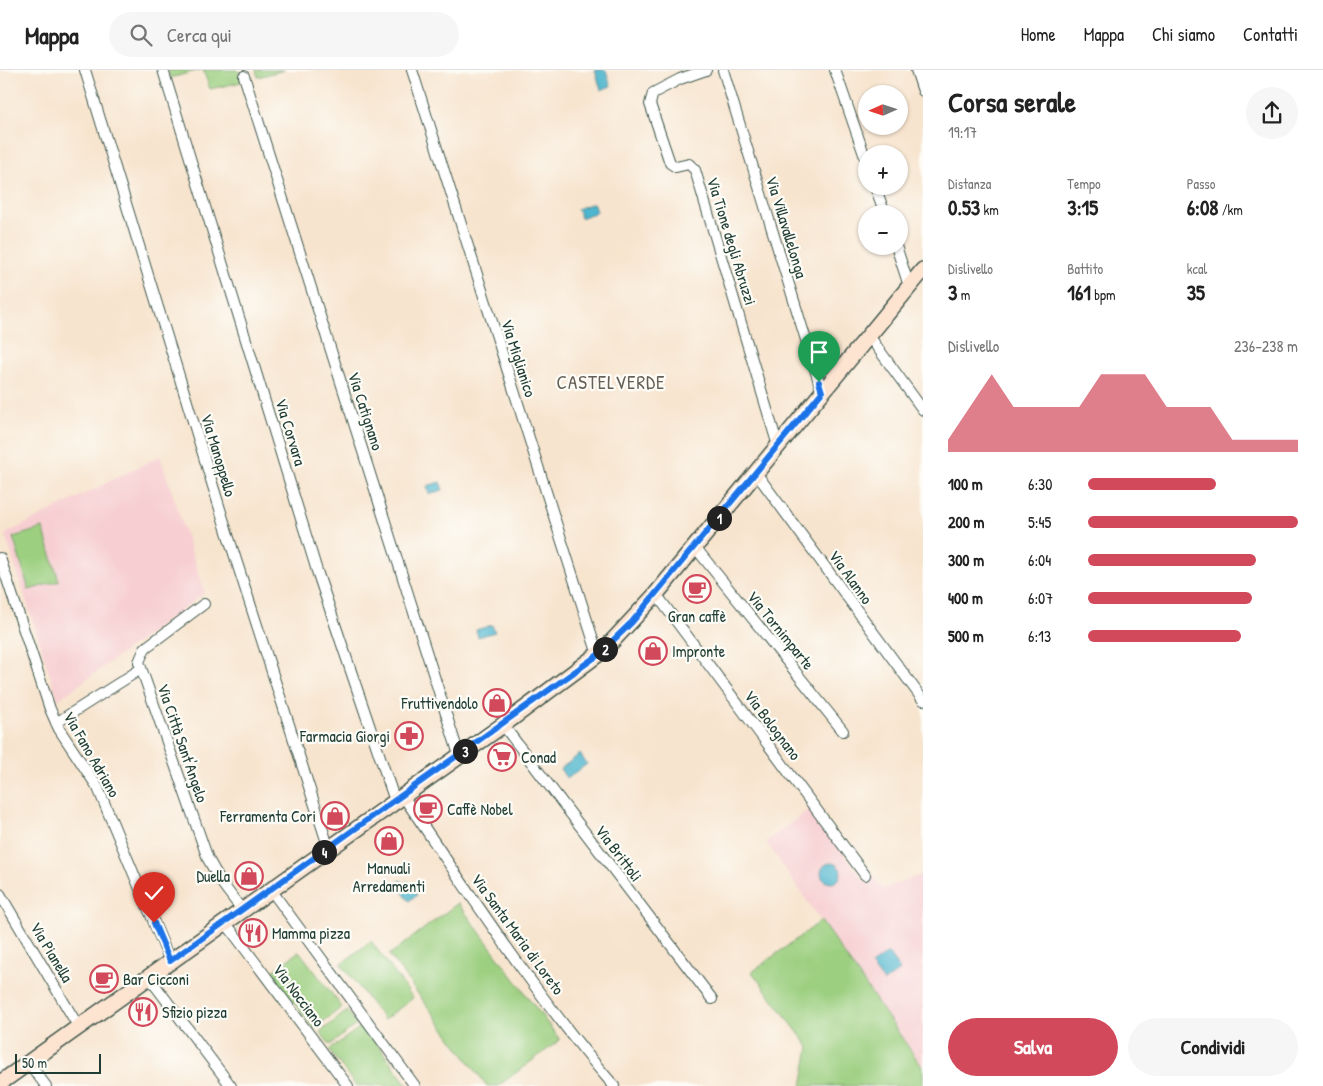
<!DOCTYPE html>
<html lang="it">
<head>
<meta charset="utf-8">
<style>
	body { margin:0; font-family:"Patrick Hand",sans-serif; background:#f6f6f6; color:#222; height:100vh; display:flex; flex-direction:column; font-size:19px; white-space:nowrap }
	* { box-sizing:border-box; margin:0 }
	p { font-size:16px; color:#767676 }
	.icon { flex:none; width:28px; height:28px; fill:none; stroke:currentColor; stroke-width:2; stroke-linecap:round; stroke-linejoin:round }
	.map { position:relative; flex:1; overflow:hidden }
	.details { display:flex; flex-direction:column; background:#fff; width:400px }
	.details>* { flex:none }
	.needle { width:32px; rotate:267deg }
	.tools { position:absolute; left:858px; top:15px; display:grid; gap:10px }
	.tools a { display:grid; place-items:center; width:50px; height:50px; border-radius:50%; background:#fff; box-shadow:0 1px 4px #0004; font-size:25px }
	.scale { position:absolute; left:15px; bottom:12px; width:86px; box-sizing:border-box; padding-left:5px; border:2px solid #1f3d34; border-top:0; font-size:14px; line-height:18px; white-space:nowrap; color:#1f3d34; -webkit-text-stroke:4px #fdfcf7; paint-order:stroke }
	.pin { position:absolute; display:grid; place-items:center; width:42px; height:42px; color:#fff; margin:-51px -21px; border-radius:50% 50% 50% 0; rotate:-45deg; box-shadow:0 0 5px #0007 }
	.pin .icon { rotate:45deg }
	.km { position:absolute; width:25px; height:25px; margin:-12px; border-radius:50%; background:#222; color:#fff; font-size:14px; line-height:25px; text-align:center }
	.round { display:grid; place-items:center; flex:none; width:52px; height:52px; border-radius:26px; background:#f6f6f6 }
	.headline { display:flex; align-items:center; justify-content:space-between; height:85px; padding:0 25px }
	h1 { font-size:28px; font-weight:700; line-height:38px }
	.metrics { display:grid; grid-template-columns:repeat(3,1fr); gap:8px; height:85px; padding:5px 25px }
	.metrics div { display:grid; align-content:center }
	.metrics b { font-size:21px; font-weight:700 }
	.metrics small { font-size:14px; font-weight:400 }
	.metrics p { font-size:14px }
	.chart { height:140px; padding:10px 25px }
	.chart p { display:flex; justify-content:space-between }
	.chart svg { width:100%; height:90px; margin-top:5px; fill:#d1495b; opacity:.7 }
	.action { display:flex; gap:10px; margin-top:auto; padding:10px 25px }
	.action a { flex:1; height:58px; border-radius:30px; background:#d1495b; color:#fff; font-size:20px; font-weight:700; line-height:58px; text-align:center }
	.action a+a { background:#f6f6f6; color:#222 }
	ul { padding:0 25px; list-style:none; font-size:16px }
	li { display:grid; grid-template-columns:80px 60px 1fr; align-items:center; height:38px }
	li i { height:12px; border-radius:6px; background:#d1495b }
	header { display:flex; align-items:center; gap:30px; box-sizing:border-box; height:70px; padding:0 25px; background:#fff; border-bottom:1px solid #e0e0e0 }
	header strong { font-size:24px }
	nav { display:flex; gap:28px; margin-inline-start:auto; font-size:18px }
	.search { width:350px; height:45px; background:#f6f6f6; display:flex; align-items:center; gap:12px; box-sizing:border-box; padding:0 18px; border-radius:28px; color:#767676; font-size:19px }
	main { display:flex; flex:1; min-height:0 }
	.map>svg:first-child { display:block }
	.built { fill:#f7cfd2 }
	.green { fill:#9ccf80; stroke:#5e865a }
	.water { fill:#4eb5cd; stroke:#367980 }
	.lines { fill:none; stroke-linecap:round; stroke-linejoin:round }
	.street-casing { stroke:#3f564b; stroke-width:12 }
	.secondary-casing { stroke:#3f564b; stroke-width:18 }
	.street { stroke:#fff; stroke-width:10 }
	.secondary { stroke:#fde4d1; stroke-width:15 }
	.route-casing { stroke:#fff; stroke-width:10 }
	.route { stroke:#1a73e8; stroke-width:6 }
	.labels { text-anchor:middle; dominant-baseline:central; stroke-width:4.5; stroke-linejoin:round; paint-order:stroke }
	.street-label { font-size:16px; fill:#1f3d34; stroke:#fdfcf7 }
	.poi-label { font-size:16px; fill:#1f3d34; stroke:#fdfcf7; text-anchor:start }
	.quarter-label { font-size:19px; letter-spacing:1px; fill:#666156; stroke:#fdfcf7 }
</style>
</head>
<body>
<header>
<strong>Mappa</strong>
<div class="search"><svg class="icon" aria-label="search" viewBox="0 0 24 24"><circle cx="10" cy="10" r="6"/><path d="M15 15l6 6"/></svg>Cerca qui</div>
<nav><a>Home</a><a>Mappa</a><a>Chi siamo</a><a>Contatti</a></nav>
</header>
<main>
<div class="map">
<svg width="923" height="1016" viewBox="0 0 923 1016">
	<rect width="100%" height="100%" fill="#fdfcf7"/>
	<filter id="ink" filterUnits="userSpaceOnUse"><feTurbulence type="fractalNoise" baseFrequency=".02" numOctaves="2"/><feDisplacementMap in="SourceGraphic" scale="10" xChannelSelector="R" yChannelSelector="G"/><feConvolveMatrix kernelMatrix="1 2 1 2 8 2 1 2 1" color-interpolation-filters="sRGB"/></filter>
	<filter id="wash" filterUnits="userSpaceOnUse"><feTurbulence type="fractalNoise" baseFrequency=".0096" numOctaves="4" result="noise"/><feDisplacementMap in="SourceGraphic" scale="20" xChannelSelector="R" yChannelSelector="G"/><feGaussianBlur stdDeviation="1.12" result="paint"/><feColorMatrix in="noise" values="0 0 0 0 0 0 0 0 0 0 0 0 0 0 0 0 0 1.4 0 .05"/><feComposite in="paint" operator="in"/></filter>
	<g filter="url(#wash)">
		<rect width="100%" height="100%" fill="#f7e4ce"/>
		<path class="built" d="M 160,386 L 205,523 L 58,630 L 5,464 Z
			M 809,739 L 861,807 L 870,802 L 883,819 L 923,804 L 923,998 L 766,772 Z"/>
		<path class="green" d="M 168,0 L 200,0 L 170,8 Z
			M 203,0 L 238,0 L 242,12 L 210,19 Z
			M 256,0 L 284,0 L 258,7 Z
			M 43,458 L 59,511 L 29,520 L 13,467 Z
			M 458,833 L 560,970 L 498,1016 L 487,1016 L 389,885 Z
			M 821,851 L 923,998 L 923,1016 L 802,1016 L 809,977 L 752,902 Z
			M 371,871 L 413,928 L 384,950 L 341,894 Z
			M 299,881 L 342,937 L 314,959 L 271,903 Z
			M 347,941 L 357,954 L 330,975 L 320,962 Z
			M 363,955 L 408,1016 L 356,1016 L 329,980 Z"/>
		<path class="water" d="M 595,0 L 606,0 L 611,16 L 601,20 Z
			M 593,133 L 597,142 L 581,148 L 577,139 Z
			M 440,412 L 443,420 L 429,424 L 427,416 Z
			M 492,555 L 495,562 L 478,567 L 476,560 Z
			M 580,684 L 587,694 L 567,709 L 560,699 Z
			M821 803a10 10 0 1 1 20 0a10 10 0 1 1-20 0Z
			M 401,810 L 404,813 L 408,811 L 417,825 L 409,831 L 396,813 Z
			M 888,883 L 900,900 L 884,912 L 871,895 Z"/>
	</g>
	<g filter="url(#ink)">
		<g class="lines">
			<defs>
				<path id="street" d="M 85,0 L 228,465 L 329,779
					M 163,0 L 317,501 L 395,731
					M 412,0 L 598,585
					M 706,0 L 680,9 L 653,23 L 650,34 L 670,93 L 676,97 L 689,94 L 695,100 L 778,376
					M 723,0 L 822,322
					M 835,0 L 866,90
					M 916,0 L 923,21
					M 244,6 L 459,685
					M 875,116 L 885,144
					M 896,176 L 909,216
					M 869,266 L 923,340
					M 756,403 L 923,630
					M 695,477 L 843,661
					M 0,488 L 50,639 L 59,659 L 98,718 L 170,891
					M 656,524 L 865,805
					M 204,534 L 145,578 L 139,592 L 208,789 L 221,812 L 242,840
					M 56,653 L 141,599
					M 503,655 L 712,929
					M 403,726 C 470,824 536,926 614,1016
					M 271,820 L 415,1016
					M 0,824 L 78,956
					M 225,852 L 348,1016
					M 148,906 L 231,1016
					M 28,992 L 46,1016"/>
				<path id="secondary" d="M 0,1013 L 503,655 L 605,579 L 656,524 L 923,200"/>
			</defs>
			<use href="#street" class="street-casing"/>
			<use href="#secondary" class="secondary-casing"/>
			<use href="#street" class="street"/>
			<use href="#secondary" class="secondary"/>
		</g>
	</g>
	<g class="lines" filter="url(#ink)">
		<defs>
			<path id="route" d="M 154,853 L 170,891 L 598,585 L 632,552 L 822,322 L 819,312"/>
		</defs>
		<use href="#route" class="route-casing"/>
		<use href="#route" class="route"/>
	</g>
	<defs>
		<symbol id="cafe-ring" viewBox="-11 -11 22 22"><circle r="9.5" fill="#fdfcf7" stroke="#d1495b" stroke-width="1.5"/><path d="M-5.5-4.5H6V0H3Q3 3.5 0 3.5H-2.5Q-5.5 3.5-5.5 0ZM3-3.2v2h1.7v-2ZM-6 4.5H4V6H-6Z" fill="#d1495b"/></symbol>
		<symbol id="shop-ring" viewBox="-11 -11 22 22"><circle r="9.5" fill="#fdfcf7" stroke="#d1495b" stroke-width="1.5"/><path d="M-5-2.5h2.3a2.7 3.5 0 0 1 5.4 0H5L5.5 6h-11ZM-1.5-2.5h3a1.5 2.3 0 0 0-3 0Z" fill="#d1495b"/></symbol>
		<symbol id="pharmacy-ring" viewBox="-11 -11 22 22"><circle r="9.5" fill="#fdfcf7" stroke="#d1495b" stroke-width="1.5"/><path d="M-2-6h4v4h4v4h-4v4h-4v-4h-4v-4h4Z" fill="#d1495b"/></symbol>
		<symbol id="supermarket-ring" viewBox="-11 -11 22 22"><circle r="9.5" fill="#fdfcf7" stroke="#d1495b" stroke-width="1.5"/><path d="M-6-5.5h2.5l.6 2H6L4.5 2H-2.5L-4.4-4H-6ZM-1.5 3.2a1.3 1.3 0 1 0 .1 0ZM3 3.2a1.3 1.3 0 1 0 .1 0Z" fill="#d1495b"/></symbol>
		<symbol id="restaurant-ring" viewBox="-11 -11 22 22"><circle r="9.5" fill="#fdfcf7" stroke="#d1495b" stroke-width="1.5"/><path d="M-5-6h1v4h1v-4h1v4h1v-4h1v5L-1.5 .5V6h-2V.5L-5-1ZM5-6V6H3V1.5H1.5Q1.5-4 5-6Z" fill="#d1495b"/></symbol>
	</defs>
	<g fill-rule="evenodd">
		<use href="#cafe-ring" x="681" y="503" width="32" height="32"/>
		<use href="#shop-ring" x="637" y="565" width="32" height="32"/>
		<use href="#shop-ring" x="481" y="617" width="32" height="32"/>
		<use href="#pharmacy-ring" x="393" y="650" width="32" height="32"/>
		<use href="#supermarket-ring" x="486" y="671" width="32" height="32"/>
		<use href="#cafe-ring" x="412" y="723" width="32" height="32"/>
		<use href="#shop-ring" x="319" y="730" width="32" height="32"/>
		<use href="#shop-ring" x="373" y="755" width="32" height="32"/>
		<use href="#shop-ring" x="233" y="790" width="32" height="32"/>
		<use href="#restaurant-ring" x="237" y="847" width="32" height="32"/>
		<use href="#cafe-ring" x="88" y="893" width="32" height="32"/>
		<use href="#restaurant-ring" x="127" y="926" width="32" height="32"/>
	</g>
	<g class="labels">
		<g class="street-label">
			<text transform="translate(787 157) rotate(73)">Via Villavallelonga</text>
			<text transform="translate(732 171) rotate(73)">Via Tione degli Abruzzi</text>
			<text transform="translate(519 288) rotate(72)">Via Miglianico</text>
			<text transform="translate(366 341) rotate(72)">Via Catignano</text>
			<text transform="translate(291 362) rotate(73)">Via Corvara</text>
			<text transform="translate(219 385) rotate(73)">Via Manoppello</text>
			<text transform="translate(851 507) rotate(54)">Via Alanno</text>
			<text transform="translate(781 560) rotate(51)">Via Tornimparte</text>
			<text transform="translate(773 655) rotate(53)">Via Bolognano</text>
			<text transform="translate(183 673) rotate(71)">Via Città Sant'Angelo</text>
			<text transform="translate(92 684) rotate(60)">Via Fano Adriano</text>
			<text transform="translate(619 783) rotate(53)">Via Brittoli</text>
			<text transform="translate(518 864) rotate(54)">Via Santa Maria di Loreto</text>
			<text transform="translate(52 882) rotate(59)">Via Pianella</text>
			<text transform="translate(299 925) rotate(53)">Via Nocciano</text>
		</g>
		<g class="poi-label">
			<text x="697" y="546" text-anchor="middle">Gran caffè</text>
			<text x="672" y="581">Impronte</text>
			<text x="478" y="633" text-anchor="end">Fruttivendolo</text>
			<text x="390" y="666" text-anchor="end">Farmacia Giorgi</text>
			<text x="521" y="687">Conad</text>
			<text x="447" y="739">Caffè Nobel</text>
			<text x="316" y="746" text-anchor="end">Ferramenta Cori</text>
			<text x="389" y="798" text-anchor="middle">Manuali<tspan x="389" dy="18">Arredamenti</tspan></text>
			<text x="230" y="806" text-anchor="end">Duella</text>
			<text x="272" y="863">Mamma pizza</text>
			<text x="123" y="909">Bar Cicconi</text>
			<text x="162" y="942">Sfizio pizza</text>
		</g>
		<g class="quarter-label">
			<text x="611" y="312">CASTELVERDE</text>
		</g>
	</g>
</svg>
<div class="tools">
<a><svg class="needle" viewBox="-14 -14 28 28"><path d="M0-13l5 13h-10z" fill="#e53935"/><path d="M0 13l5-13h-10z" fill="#767676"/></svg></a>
<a>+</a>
<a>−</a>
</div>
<div class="scale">50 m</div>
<div class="pin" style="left:819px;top:312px;background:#1e9e55"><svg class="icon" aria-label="arrive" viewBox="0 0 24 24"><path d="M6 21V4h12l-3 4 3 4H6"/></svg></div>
<div class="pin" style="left:154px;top:853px;background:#d93025"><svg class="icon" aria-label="check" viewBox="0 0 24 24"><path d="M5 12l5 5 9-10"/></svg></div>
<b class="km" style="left:719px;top:448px">1</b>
<b class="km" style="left:605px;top:579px">2</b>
<b class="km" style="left:465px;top:681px">3</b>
<b class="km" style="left:324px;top:782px">4</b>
</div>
<section class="details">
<div class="headline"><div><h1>Corsa serale</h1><p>19:17</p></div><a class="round"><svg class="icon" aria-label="share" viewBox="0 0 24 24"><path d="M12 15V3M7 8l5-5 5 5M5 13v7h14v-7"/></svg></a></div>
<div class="metrics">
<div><p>Distanza</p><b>0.53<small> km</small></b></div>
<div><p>Tempo</p><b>3:15</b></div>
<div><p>Passo</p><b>6:08<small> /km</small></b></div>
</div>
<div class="metrics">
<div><p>Dislivello</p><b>3<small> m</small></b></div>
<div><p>Battito</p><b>161<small> bpm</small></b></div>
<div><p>kcal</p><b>35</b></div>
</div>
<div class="chart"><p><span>Dislivello</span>236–238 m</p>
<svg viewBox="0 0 160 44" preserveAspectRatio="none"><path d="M0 44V38L10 22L20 6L30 22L40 22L50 22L60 22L70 6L80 6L90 6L100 22L110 22L120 22L130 38L140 38L150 38L160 38V44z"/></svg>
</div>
<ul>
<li><b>100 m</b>6:30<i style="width:61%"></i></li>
<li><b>200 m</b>5:45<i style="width:100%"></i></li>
<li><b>300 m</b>6:04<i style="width:80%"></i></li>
<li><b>400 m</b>6:07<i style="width:78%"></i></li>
<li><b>500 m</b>6:13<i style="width:73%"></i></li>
</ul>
<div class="action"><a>Salva</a><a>Condividi</a></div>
</section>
</main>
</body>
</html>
